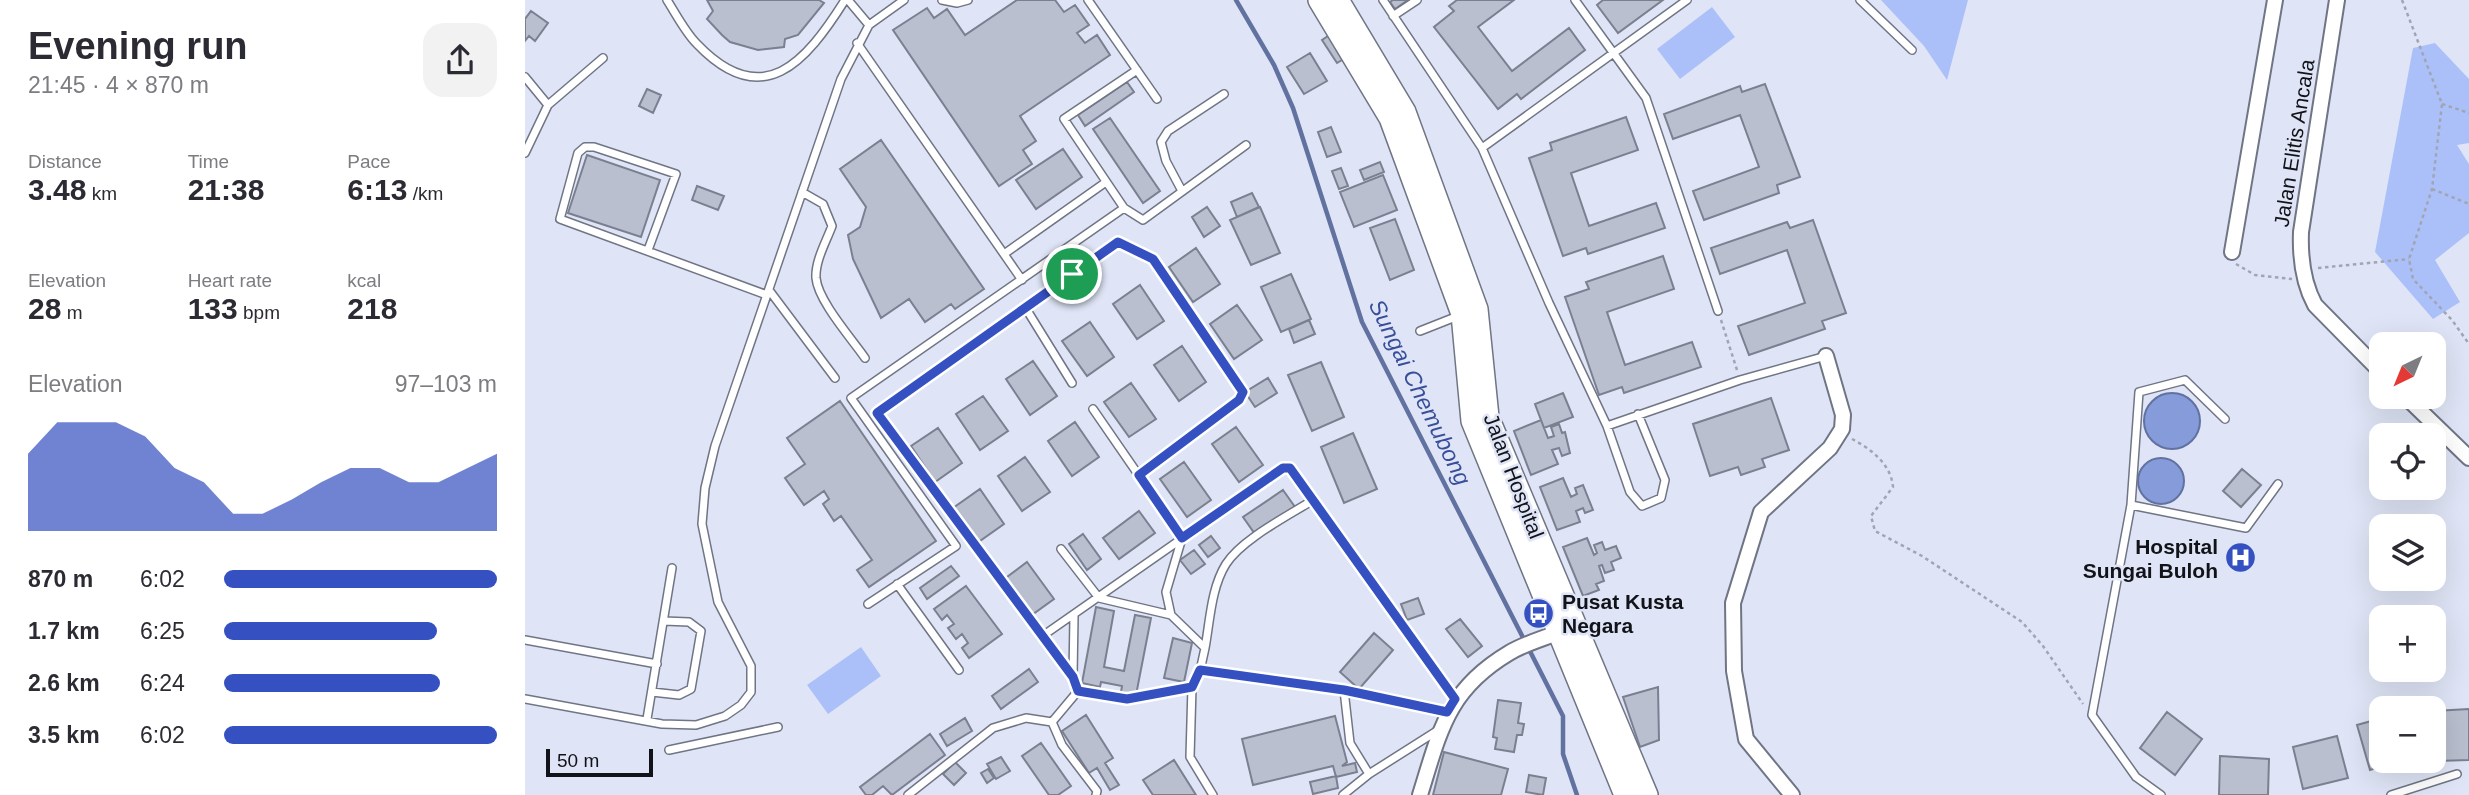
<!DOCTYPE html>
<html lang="en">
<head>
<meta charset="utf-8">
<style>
	body { margin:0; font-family:Arial,sans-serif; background:#f2f2f3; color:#2b2b33; height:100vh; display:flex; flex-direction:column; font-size:26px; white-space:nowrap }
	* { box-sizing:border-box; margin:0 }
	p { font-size:23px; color:#7c7c81 }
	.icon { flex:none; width:38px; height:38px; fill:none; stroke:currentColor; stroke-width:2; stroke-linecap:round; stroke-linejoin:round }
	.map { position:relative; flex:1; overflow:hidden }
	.sheet { display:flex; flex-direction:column; background:#fff; width:525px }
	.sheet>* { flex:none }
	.needle { width:46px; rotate:223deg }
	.fabs { position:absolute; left:1844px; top:332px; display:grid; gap:14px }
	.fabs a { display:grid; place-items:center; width:77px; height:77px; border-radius:14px; background:#fff; box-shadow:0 7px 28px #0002; font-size:35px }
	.scale { position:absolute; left:21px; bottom:18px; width:107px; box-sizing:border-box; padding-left:7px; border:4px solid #111319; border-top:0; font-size:19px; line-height:24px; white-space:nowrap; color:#111319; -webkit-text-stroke:5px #dfe5f6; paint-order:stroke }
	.pin { position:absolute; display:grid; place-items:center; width:60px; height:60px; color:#fff; margin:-30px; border:4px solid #fff; border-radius:50%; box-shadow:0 2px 7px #0007 }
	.round { display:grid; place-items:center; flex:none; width:74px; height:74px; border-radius:21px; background:#f2f2f3 }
	.overview { display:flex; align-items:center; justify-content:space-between; height:119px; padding:0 28px }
	h1 { font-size:38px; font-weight:600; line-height:52px }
	.metrics { display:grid; grid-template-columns:repeat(3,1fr); gap:10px; height:119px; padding:7px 28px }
	.metrics div { display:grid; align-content:center }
	.metrics b { font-size:30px; font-weight:600 }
	.metrics small { font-size:19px; font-weight:400 }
	.metrics p { font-size:19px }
	.chart { height:196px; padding:14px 28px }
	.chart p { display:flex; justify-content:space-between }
	.chart svg { width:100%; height:126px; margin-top:7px; fill:#3550c1; opacity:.7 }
	ul { padding:0 28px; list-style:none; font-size:23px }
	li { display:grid; grid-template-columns:112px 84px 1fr; align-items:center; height:52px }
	li i { height:18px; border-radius:9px; background:#3550c1 }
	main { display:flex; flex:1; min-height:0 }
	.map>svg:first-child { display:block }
	.green { fill:#abc0f9 }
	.water { fill:#859bda; stroke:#6272a0; stroke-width:2 }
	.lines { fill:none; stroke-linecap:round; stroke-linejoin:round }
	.stream { stroke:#6272a0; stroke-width:4.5 }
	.building { fill:#b9bfcf; stroke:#7a808f; stroke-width:2 }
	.lane-casing { stroke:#6f7584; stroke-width:10 }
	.street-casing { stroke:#6f7584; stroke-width:18 }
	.secondary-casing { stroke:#6f7584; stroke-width:24 }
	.path { stroke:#a1a5b3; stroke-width:2.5; stroke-dasharray:3.5 3.5; stroke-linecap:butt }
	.lane { stroke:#fff; stroke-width:7 }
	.street { stroke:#fff; stroke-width:14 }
	.secondary { stroke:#fff; stroke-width:21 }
	.route-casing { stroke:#fff; stroke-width:14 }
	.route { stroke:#3550c1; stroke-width:9 }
	.labels { text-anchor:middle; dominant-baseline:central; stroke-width:5; stroke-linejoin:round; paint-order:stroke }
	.street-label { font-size:21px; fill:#111319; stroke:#dfe5f6 }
	.poi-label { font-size:21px; font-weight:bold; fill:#111319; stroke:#dfe5f6; text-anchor:end }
	.water-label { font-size:23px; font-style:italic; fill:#384e9a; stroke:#dfe5f6 }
</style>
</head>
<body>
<main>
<section class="sheet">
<div class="overview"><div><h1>Evening run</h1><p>21:45 · 4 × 870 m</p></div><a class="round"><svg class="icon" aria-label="share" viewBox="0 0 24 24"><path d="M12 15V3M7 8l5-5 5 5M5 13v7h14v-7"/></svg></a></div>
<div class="metrics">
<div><p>Distance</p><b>3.48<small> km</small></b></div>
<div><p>Time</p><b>21:38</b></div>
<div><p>Pace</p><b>6:13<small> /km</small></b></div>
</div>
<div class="metrics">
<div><p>Elevation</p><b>28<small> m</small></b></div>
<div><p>Heart rate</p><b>133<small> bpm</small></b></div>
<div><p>kcal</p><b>218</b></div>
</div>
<div class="chart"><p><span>Elevation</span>97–103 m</p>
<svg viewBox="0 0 160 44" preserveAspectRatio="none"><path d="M0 44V17L10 6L20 6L30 6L40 11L50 22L60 27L70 38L80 38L90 33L100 27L110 22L120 22L130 27L140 27L150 22L160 17V44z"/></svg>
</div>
<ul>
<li><b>870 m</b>6:02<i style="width:100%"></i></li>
<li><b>1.7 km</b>6:25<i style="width:78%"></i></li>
<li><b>2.6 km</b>6:24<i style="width:79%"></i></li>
<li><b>3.5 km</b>6:02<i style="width:100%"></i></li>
</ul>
</section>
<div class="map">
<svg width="1944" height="795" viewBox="0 0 1944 795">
	<rect width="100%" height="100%" fill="#dfe5f6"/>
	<path class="green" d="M 1356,0 L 1443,0 L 1422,80 L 1399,46 Z
		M 1187,7 L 1210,37 L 1155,79 L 1132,49 Z
		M 1910,43 L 1944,79 L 1944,143 L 1932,145 L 1944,164 L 1944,233 L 1910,260 L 1935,302 L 1908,319 L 1850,252 L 1888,48 Z
		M 336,647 L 356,676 L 303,714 L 282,685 Z"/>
	<path class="water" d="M1619 421a28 28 0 1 1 56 0a28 28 0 1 1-56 0Z
		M1613 481a23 23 0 1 1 46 0a23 23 0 1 1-46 0Z"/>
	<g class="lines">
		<path class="stream" d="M 711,0 L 749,65 L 768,108 L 837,322 L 1038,716 L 1038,754 L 1052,795"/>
	</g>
	<path class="building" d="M 182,0 L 294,0 L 299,3 L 273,35 L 260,39 L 259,47 L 233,50 L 205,42 L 197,35 L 182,19 L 188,11 Z
		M 492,0 L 530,0 L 539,12 L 550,5 L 564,25 L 552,33 L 560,43 L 572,35 L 585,55 L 495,116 L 511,141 L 498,150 L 507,164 L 474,186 L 368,30 L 402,8 L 409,18 L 422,9 L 440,35 Z
		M 868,0 L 883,0 L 870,9 L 865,2 Z
		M 932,0 L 989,0 L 953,27 L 987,71 L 1044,28 L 1060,50 L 996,99 L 992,94 L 973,109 L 909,27 L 929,11 L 924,6 Z
		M 1078,0 L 1138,0 L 1093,33 L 1072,5 Z
		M 6,11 L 23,23 L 10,41 L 4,36 L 0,41 L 0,19 Z
		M 809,32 L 824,56 L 812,63 L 797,40 Z
		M 785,53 L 802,81 L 779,94 L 762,67 Z
		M 602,82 L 609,92 L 560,126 L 553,115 Z
		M 1240,84 L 1275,177 L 1252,185 L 1254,193 L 1179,220 L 1168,191 L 1234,167 L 1215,115 L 1148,139 L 1139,114 L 1215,86 L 1217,92 Z
		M 122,89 L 136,95 L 128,113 L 114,106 Z
		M 1101,117 L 1113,150 L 1046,173 L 1064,226 L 1131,203 L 1140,228 L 1063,254 L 1061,248 L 1038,256 L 1004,158 L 1027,150 L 1025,143 Z
		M 585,118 L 635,191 L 618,203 L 568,129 Z
		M 806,127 L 816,152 L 802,157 L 793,132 Z
		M 356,140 L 459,289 L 430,309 L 426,304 L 400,322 L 384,299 L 356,318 L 328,259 L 323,235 L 335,227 L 341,207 L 315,169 Z
		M 538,149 L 557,177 L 511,209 L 491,180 Z
		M 62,155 L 135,180 L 116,237 L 43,213 Z
		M 855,162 L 859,172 L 839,180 L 835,170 Z
		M 816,168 L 823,186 L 814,189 L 807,171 Z
		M 858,175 L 872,210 L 829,227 L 815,192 Z
		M 172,186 L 199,196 L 193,210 L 167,200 Z
		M 727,193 L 734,207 L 712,217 L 706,202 Z
		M 682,207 L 695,226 L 679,237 L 667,217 Z
		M 735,207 L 755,253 L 726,265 L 705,220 Z
		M 870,219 L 889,270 L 865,280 L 845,228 Z
		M 1288,220 L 1321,313 L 1297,321 L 1300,329 L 1224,355 L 1213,326 L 1280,303 L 1262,250 L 1195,274 L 1186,248 L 1262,222 L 1265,228 Z
		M 671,248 L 695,284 L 668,302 L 644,267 Z
		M 1138,256 L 1149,289 L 1082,312 L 1100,365 L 1167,342 L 1176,367 L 1099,393 L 1097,387 L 1074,395 L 1040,297 L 1064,289 L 1061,282 Z
		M 766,274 L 786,319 L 756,332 L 736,287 Z
		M 615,285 L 639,321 L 612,339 L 588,304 Z
		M 712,305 L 737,340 L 709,359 L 685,324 Z
		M 784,320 L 790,334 L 769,343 L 764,329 Z
		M 565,322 L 589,357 L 562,376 L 537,341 Z
		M 657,346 L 681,382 L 654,401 L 629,365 Z
		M 508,361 L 532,396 L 505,415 L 481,379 Z
		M 796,362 L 819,417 L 787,431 L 763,375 Z
		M 743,378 L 752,393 L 730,407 L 720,392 Z
		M 606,383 L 631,419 L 604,437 L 579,402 Z
		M 1038,393 L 1048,417 L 1019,428 L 1010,404 Z
		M 458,396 L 483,431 L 455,450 L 431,414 Z
		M 1246,398 L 1264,450 L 1237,459 L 1240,467 L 1216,475 L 1213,467 L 1185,476 L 1168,424 Z
		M 315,401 L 411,541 L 344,587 L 332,570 L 347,560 L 316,516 L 309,521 L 298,504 L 304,499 L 299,491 L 279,505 L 260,478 L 280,464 L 262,438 Z
		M 1016,420 L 1023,438 L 1029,436 L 1026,427 L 1034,424 L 1037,433 L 1040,432 L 1045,453 L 1037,456 L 1034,448 L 1027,450 L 1033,464 L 1006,475 L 989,431 Z
		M 550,422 L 574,457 L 547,476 L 523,441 Z
		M 711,427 L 738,465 L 714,482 L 687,444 Z
		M 413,428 L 437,463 L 410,482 L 386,446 Z
		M 828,433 L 852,489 L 819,503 L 796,447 Z
		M 500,457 L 525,492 L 497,511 L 473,476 Z
		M 659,462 L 686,500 L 662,517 L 635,479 Z
		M 1717,469 L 1736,485 L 1716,507 L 1698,491 Z
		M 1038,478 L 1046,497 L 1052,494 L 1050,488 L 1058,485 L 1068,510 L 1060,513 L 1058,508 L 1051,511 L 1055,522 L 1032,530 L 1015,487 Z
		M 455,489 L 479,524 L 452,543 L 428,508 Z
		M 758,490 L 770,507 L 730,534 L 718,517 Z
		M 614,511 L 630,533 L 594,559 L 578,538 Z
		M 558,534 L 576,559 L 562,570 L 544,544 Z
		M 686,536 L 695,548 L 683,557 L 674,545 Z
		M 1062,538 L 1069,555 L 1072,553 L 1069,545 L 1077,542 L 1080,550 L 1091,546 L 1096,558 L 1086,562 L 1089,570 L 1080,573 L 1077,565 L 1074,566 L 1079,581 L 1071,584 L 1074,590 L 1058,596 L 1038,547 Z
		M 669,550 L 680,564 L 666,574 L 655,560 Z
		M 502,562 L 529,599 L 504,617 L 478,580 Z
		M 426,566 L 434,576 L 402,599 L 395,588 Z
		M 441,586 L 477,634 L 444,658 L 437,648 L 443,643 L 437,634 L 431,639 L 423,628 L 429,624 L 422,615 L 417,620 L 409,609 Z
		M 893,598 L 899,614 L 882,620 L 876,604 Z
		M 571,607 L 589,611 L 579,667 L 599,671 L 610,615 L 626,618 L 611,695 L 596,692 L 597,686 L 576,682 L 575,687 L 557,683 Z
		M 935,619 L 957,646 L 943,657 L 921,629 Z
		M 849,633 L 868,650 L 834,689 L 815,672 Z
		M 648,638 L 667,643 L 659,682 L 639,678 Z
		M 504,669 L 513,682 L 476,709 L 467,696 Z
		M 1133,687 L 1134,740 L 1115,747 L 1098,697 Z
		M 973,700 L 996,703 L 993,723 L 999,724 L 997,735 L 992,735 L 989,752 L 970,749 L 972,738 L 968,737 Z
		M 1944,709 L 1944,760 L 1912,761 L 1909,711 Z
		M 1642,712 L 1677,739 L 1650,775 L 1615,748 Z
		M 561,715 L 588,758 L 580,763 L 594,785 L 585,790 L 572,768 L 564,773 L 537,731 Z
		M 810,716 L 822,762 L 817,766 L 830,763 L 832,772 L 811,777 L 808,766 L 728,785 L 717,739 Z
		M 440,718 L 447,731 L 422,746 L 415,734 Z
		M 1857,718 L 1857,761 L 1875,761 L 1845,770 L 1832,725 Z
		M 405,734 L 420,755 L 367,795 L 358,786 L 347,795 L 341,795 L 335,787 Z
		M 1812,736 L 1823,778 L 1778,789 L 1768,747 Z
		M 516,743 L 546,786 L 533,795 L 524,795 L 497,756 Z
		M 919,752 L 983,769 L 976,795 L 908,795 Z
		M 1695,756 L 1744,759 L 1743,795 L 1694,795 Z
		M 476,757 L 485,771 L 471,779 L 462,764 Z
		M 649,760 L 671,795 L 628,795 L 618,780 Z
		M 430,762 L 441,773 L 429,785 L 418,774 Z
		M 463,769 L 469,778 L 462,783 L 456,773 Z
		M 1004,775 L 1021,778 L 1018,795 L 1001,792 Z
		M 811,776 L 813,788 L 788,794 L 785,782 Z"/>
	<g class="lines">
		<defs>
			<path id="lane" d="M 142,0 C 151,14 160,32 172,44 C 238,113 281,62 320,0
				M 323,0 L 344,25
				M 417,0 L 432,3 L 443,0
				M 563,0 L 632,99
				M 858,0 L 957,148 L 1024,303 L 1082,426 L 1105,492 L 1117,506 L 1136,498 L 1140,480 L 1113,414
				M 1050,0 L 1121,98 L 1193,311
				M 1335,0 L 1387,50
				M 868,16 L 892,0
				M 332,43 L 497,280
				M 612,70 L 539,119 L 599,208 L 618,220 L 721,145
				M 0,77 L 23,105
				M 957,148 L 1162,0
				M 0,153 L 23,105 L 78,58
				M 657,191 L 641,161 L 636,142 L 643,131 L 699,94
				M 277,192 L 298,204 L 307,226 C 301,242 290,261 291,278 C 293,301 327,339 340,358
				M 123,250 L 151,174 L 69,147 L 60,147 L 53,153 L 35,219 L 242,295
				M 479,254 L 581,182
				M 244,290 L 310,378
				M 500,307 L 547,383
				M 895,331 L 933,316
				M 568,409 L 657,538 L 641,592 L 646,615
				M 1082,426 L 1215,380 L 1301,356
				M 1606,505 L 1721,528 L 1753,484
				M 536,549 L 574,598 L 646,615 L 680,648 L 675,671 L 667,687 L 665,757 L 688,795
				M 372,584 L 434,670
				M 343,604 L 431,546 L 326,398 L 599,208
				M 516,637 L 758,468 L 765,468 L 930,699
				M 0,640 L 132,664
				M 680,648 C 685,621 686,588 701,564 C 717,539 763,516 788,500
				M 675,671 L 819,690 L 922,712
				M 548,676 L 549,616
				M 819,690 L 825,743 L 844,774
				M 553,691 L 548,676 L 352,413 L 592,242 L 628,259 L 717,392 L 714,400 L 614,475
				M 553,691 L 527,722 L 537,745 L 572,791 L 571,795
				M 553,691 L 602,699 L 667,687
				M 127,692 L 154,695 L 166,689 L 176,631 L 164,622 L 139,621
				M 0,699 L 137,724 L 171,725 L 200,716 L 216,705 L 226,692 L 226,666 L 193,602 L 177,524 L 180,488 L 190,446 L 316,79 L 344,25 L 379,0
				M 122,719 L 147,568
				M 144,750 L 253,727
				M 383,795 L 468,728 L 501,718 L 527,722
				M 818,795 L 844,774 L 915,729
				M 1636,795 L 1611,777 L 1567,715 L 1606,505 L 1614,392 L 1660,380 L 1700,419
				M 1866,795 L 1932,774"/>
			<path id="street" d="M 1812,0 L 1776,232 C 1775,258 1778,283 1790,305 L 1857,373
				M 1707,252 L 1750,0
				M 1881,397 L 1944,458
				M 895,795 C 915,731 922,690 984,653 C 1000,643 1021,638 1039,630
				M 1267,795 L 1221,739 L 1209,671 L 1208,603 L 1236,512 L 1305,448 L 1317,429 L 1318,415 L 1301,356"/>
			<path id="secondary" d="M 794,0 L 865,118 L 937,314 L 947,421 L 1100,795
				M 813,0 L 880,112 L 952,309 L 963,417 L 1122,795"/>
		</defs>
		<use href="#lane" class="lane-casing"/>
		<use href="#street" class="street-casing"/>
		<use href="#secondary" class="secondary-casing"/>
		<path class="path" d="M 1877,0 L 1917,104 L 1907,189 L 1884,259 L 1888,279 L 1927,320 L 1944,344
			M 1917,104 L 1944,113
			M 1907,189 L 1944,204
			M 1711,264 L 1730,275 L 1767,279
			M 1793,268 L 1884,259
			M 1196,320 L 1212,370
			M 1327,439 C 1346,449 1366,464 1368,487 L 1346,516 L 1350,531 L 1397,556 L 1497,622 L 1518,646 L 1558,704"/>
		<use href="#lane" class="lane"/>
		<use href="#street" class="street"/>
		<use href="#secondary" class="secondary"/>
	</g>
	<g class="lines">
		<defs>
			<path id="route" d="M 593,242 L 628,259 L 718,392 L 714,400 L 614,475 L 657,538 L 758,468 L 765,468 L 930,699 L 922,712 L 819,690 L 675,670 L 667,687 L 602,699 L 553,691 L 548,677 L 352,413 Z"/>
		</defs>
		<use href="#route" class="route-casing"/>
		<use href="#route" class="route"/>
	</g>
	<defs>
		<symbol id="hospital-disc" viewBox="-11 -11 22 22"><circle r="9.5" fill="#3550c1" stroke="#dfe5f6"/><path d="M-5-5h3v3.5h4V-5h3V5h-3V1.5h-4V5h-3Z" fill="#fff"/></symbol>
		<symbol id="bus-disc" viewBox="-11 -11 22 22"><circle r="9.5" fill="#3550c1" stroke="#dfe5f6"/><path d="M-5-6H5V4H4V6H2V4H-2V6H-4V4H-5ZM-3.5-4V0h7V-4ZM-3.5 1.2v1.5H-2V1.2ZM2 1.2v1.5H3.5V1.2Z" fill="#fff"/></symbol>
	</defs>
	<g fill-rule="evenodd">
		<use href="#hospital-disc" x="1698" y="540" width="35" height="35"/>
		<use href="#bus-disc" x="996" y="596" width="35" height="35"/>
	</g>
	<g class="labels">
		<g class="street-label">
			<text transform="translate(1769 143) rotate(-81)">Jalan Elitis Ancala</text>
			<text transform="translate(989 476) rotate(69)">Jalan Hospital</text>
		</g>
		<g class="poi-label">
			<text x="1693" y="546">Hospital<tspan x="1693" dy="24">Sungai Buloh</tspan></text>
			<text x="1037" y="601" text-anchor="start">Pusat Kusta<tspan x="1037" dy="24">Negara</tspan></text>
		</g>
		<g class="water-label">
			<text transform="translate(895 392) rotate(64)">Sungai Chemubong</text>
		</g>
	</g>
</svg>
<div class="fabs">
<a><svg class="needle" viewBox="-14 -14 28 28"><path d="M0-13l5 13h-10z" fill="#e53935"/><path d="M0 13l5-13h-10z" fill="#7c7c81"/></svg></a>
<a><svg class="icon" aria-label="locate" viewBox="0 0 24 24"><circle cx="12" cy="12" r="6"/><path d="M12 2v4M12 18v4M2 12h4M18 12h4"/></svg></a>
<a><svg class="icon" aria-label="layers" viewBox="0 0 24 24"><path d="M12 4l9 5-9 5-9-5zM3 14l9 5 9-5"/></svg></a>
<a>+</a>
<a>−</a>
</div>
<div class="scale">50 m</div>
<div class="pin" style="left:547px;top:274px;background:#1e9e55"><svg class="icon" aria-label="arrive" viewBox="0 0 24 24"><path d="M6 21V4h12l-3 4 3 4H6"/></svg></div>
</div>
</main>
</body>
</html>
